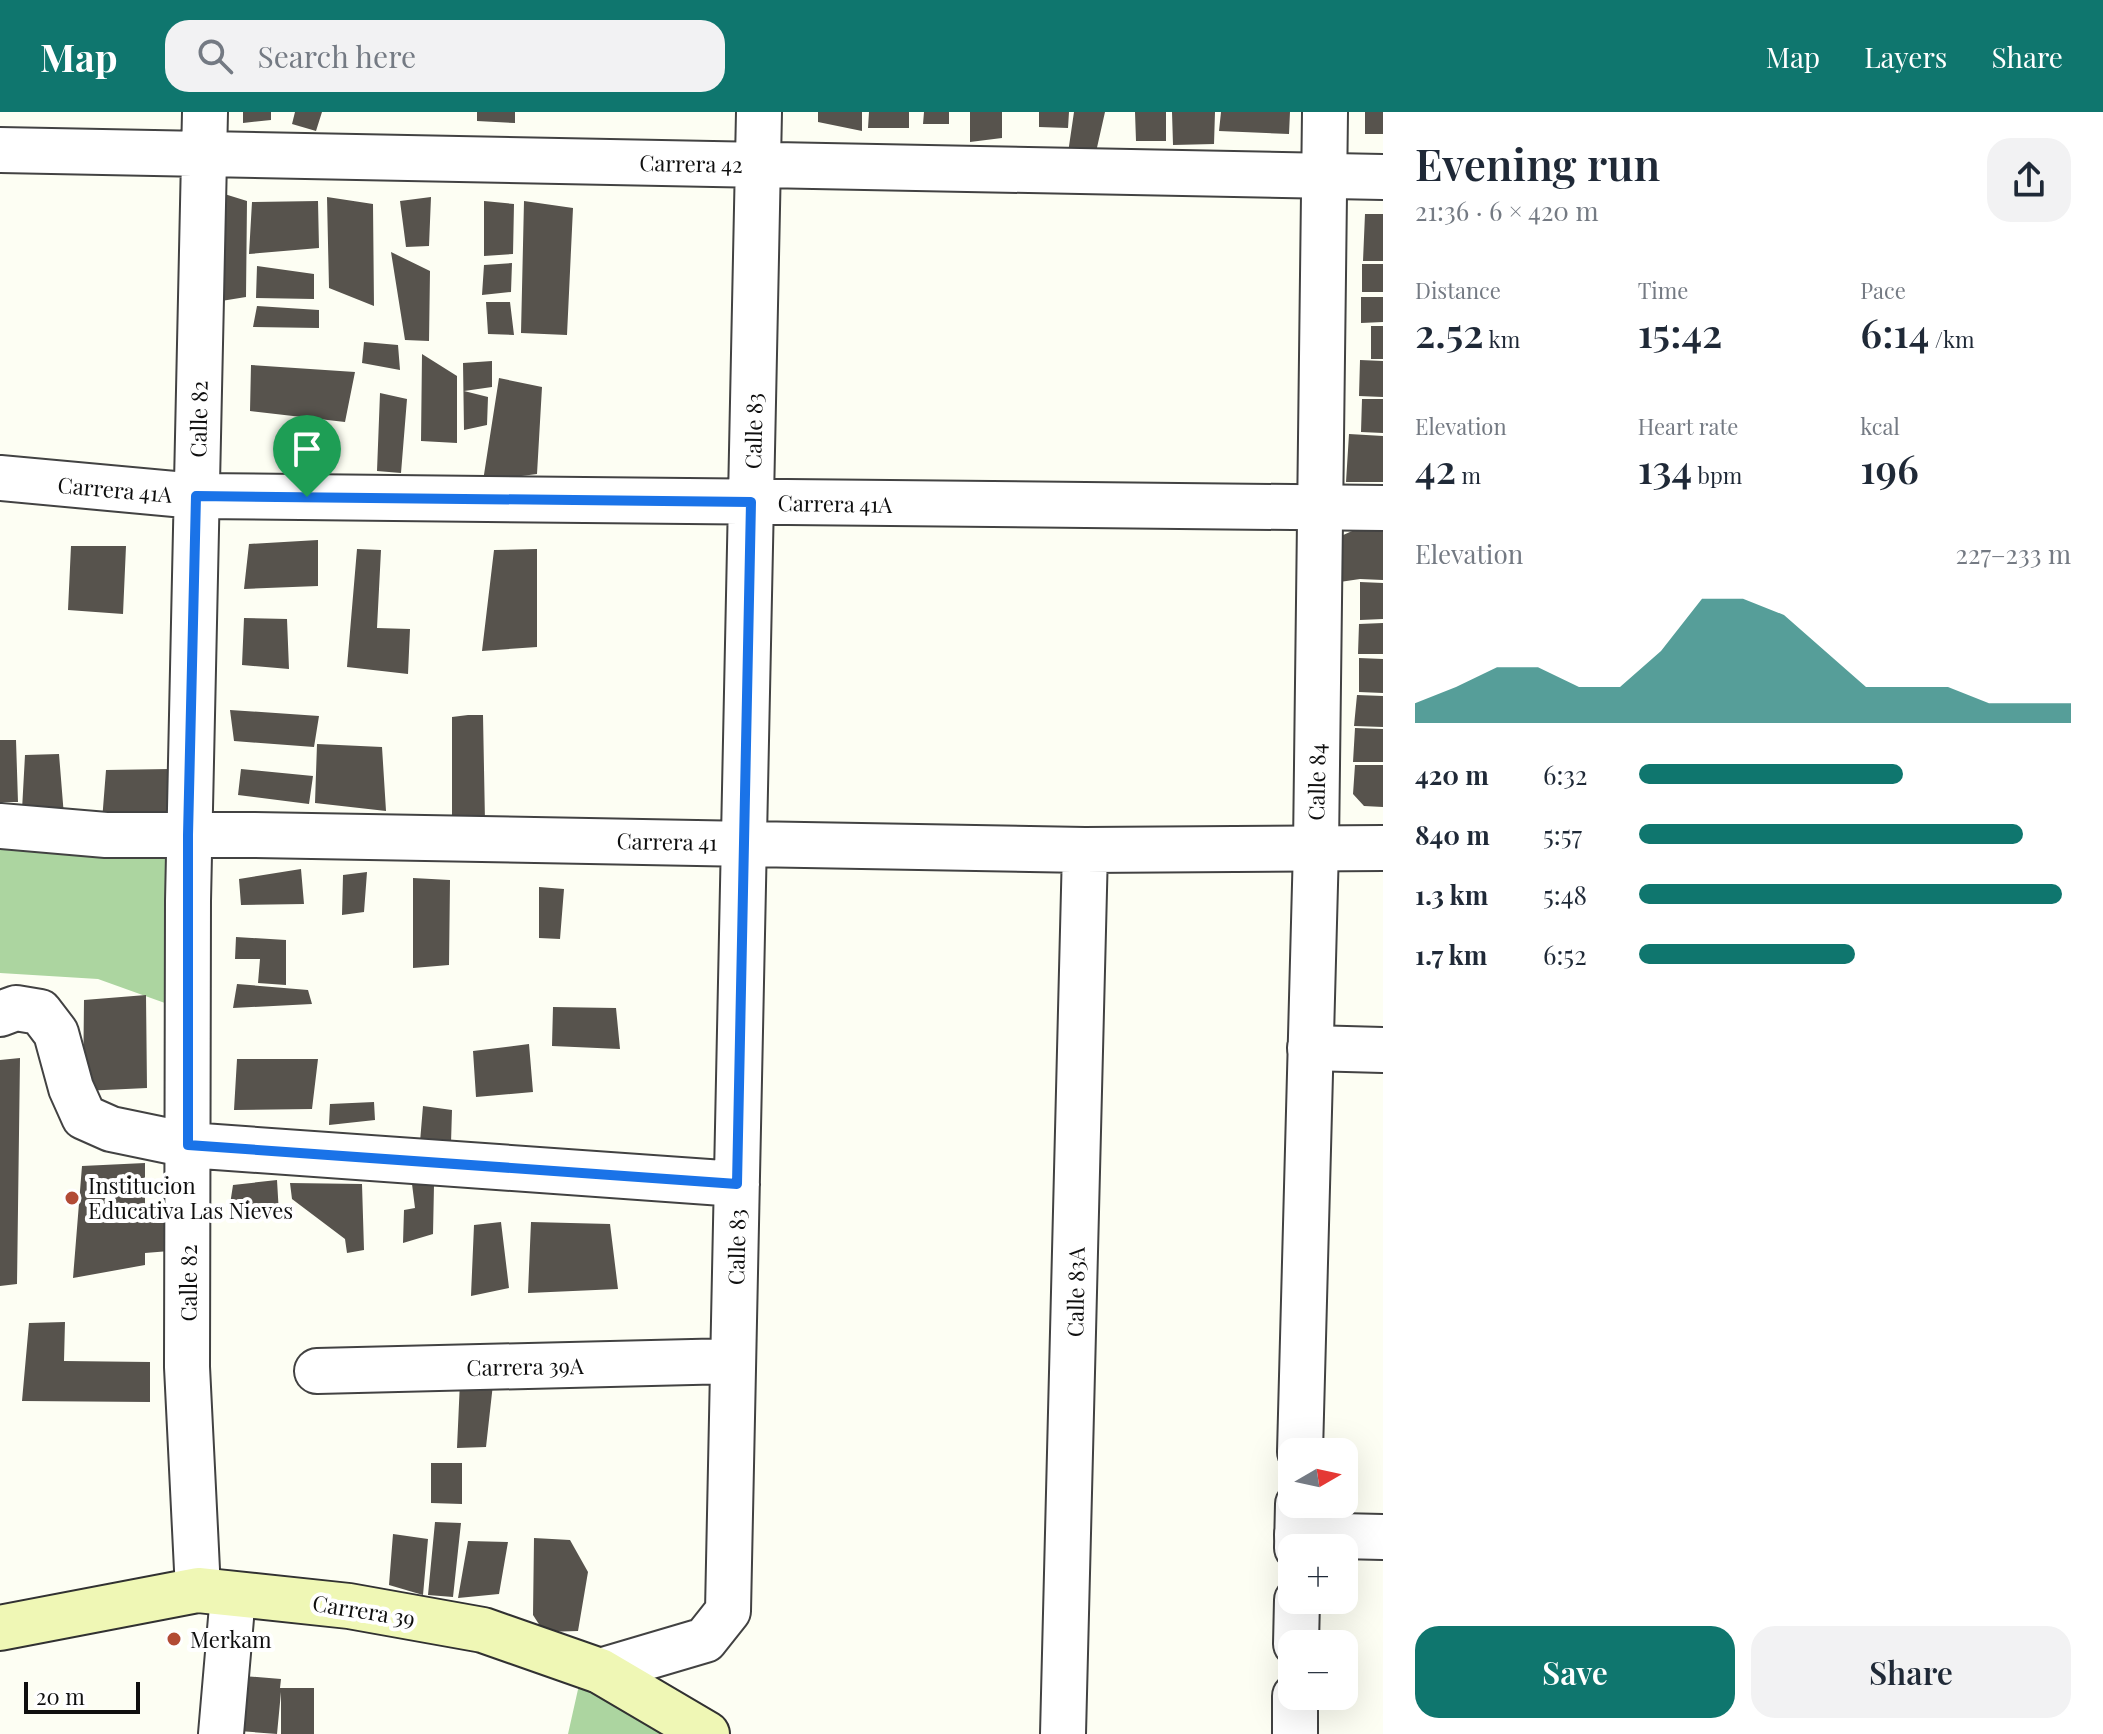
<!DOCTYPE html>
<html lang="en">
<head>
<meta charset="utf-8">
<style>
	body { margin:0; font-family:"Playfair Display",serif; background:#f2f2f3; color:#1f2937; height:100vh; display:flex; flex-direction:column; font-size:30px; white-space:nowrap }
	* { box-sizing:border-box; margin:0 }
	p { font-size:26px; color:#747a83 }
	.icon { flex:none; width:44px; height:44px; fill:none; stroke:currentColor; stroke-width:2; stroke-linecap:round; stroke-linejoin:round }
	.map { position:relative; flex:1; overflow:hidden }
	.drawer { display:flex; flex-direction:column; background:#fff; width:720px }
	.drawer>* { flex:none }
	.needle { width:52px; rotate:81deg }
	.fabs { position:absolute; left:1278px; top:1326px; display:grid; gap:16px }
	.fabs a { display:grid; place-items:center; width:80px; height:80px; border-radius:16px; background:#fff; box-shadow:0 8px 32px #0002; font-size:40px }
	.scale { position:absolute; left:24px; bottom:20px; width:116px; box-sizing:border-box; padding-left:8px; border:4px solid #0f0f0f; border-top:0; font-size:22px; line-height:28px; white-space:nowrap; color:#0f0f0f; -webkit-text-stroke:6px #fff; paint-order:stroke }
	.pin { position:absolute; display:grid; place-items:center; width:68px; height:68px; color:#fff; margin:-82px -34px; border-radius:50% 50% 50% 0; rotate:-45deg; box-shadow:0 0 8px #0007 }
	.pin .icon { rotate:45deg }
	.round { display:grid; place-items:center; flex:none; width:84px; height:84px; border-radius:24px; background:#f2f2f3 }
	.overview { display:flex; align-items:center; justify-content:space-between; height:136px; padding:0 32px }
	h1 { font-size:44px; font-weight:600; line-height:60px }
	.figures { display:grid; grid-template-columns:repeat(3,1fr); gap:12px; height:136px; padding:8px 32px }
	.figures div { display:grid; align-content:center }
	.figures b { font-size:40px; font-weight:600 }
	.figures small { font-size:22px; font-weight:400 }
	.figures p { font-size:22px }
	.chart { height:224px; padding:16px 32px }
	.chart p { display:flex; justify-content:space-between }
	.chart svg { width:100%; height:144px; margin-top:8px; fill:#0f766e; opacity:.7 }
	.primary-button { display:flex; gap:16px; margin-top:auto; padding:16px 32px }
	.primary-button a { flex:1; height:92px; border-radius:24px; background:#0f766e; color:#fff; font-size:32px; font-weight:600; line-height:92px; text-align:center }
	.primary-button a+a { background:#f2f2f3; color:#1f2937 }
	ul { padding:0 32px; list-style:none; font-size:26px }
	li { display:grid; grid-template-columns:128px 96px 1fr; align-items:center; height:60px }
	li i { height:20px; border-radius:10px; background:#0f766e }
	header { display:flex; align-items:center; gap:48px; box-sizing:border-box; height:112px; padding:0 40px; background:#0f766e; color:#fff }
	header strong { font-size:38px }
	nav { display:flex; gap:44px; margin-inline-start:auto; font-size:28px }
	.search { width:560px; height:72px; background:#f2f2f3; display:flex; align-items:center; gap:20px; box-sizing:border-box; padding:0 28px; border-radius:24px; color:#747a83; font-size:30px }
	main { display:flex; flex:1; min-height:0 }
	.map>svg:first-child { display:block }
	.forest { fill:#acd5a0 }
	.building { fill:#57534d }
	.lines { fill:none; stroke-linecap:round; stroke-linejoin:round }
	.minor-casing { stroke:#424242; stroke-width:48 }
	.tertiary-casing { stroke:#424242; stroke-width:48 }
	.secondary-casing { stroke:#313131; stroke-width:48 }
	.minor { stroke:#fff; stroke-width:44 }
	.tertiary { stroke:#fff; stroke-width:44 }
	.secondary { stroke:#eff7b5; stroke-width:44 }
	.route-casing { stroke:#fff; stroke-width:16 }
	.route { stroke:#1a73e8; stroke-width:10 }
	.poi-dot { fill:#b24b35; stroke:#fff; stroke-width:3 }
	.labels { text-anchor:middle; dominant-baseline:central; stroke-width:8; stroke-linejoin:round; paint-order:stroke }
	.street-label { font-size:22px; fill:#0f0f0f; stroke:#fff }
	.poi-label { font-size:22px; fill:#0f0f0f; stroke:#fff; text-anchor:start }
</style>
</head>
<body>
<header>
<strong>Map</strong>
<div class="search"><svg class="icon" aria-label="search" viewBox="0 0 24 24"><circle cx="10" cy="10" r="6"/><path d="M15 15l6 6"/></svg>Search here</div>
<nav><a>Map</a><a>Layers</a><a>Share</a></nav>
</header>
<main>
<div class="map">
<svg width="1383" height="1622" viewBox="0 0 1383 1622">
	<rect width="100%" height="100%" fill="#fdfef3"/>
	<path class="forest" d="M 0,723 L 177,737 L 176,895 L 98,867 L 0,861 Z
		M 581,1564 L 675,1622 L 568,1622 Z"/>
	<path class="building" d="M 243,0 L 271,0 L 271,8 L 243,11 Z
		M 295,0 L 322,0 L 316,19 L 292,12 Z
		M 477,0 L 515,0 L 515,11 L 477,9 Z
		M 818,0 L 862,0 L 862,19 L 818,10 Z
		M 869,0 L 909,0 L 909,16 L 868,16 Z
		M 924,0 L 949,0 L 949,12 L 923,12 Z
		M 970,0 L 1002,0 L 1002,26 L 970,30 Z
		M 1039,0 L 1069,0 L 1068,16 L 1039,15 Z
		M 1074,0 L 1105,0 L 1096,40 L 1068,41 Z
		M 1135,0 L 1166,0 L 1166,29 L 1136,29 Z
		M 1172,0 L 1215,0 L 1214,32 L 1173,33 Z
		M 1221,0 L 1290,0 L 1289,22 L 1219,19 Z
		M 1365,0 L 1383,0 L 1383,22 L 1365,22 Z
		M 218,80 L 247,89 L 246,185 L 215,190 Z
		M 327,85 L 373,92 L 374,194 L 329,176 Z
		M 431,85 L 429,134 L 406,135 L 400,89 Z
		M 318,89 L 319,136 L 249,142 L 252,90 Z
		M 484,89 L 514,92 L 513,142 L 484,144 Z
		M 524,89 L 573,96 L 567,223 L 521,221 Z
		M 1365,102 L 1383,102 L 1383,149 L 1363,149 Z
		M 391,140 L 430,159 L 429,229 L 405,228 Z
		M 512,151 L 511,180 L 482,183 L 484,153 Z
		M 1362,152 L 1383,152 L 1383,180 L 1362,180 Z
		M 257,154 L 314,162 L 314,187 L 256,186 Z
		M 1361,185 L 1383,185 L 1383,210 L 1361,211 Z
		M 486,190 L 510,190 L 514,223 L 488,222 Z
		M 257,194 L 319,198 L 319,216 L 253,215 Z
		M 1371,214 L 1383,214 L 1383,247 L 1371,247 Z
		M 364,230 L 398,233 L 400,258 L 362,251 Z
		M 422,242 L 457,264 L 457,331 L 421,329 Z
		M 1360,248 L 1383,249 L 1383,285 L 1359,284 Z
		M 492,249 L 492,275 L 464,279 L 488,285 L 487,313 L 464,318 L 463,251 Z
		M 251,253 L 355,260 L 345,310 L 250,299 Z
		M 499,266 L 542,275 L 537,362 L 483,369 Z
		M 380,281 L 407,287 L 401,361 L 377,359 Z
		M 1362,287 L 1383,287 L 1383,321 L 1361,320 Z
		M 1349,322 L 1383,324 L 1383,370 L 1346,370 Z
		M 1383,414 L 1383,468 L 1360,467 L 1333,471 L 1341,424 L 1361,415 Z
		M 318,428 L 318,474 L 244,477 L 249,432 Z
		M 71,434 L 126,434 L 123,502 L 68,498 Z
		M 357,437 L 381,438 L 377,516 L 410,517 L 408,562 L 347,555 Z
		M 537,437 L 537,535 L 482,539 L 494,438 Z
		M 1360,470 L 1383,471 L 1383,507 L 1360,508 Z
		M 244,506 L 287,507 L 289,557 L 242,553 Z
		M 1383,511 L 1383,542 L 1358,542 L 1359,512 Z
		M 1359,546 L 1383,547 L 1383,581 L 1359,580 Z
		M 1357,583 L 1383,584 L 1383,615 L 1354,614 Z
		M 230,598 L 319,604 L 314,635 L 234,629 Z
		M 468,603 L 483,603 L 485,710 L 452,715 L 452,605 Z
		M 1355,616 L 1383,617 L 1383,650 L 1353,650 Z
		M 0,628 L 16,628 L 18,690 L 0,690 Z
		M 317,632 L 382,635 L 386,699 L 315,691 Z
		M 59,642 L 64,704 L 22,698 L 25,643 Z
		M 1355,653 L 1383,653 L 1383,695 L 1364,694 L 1353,682 Z
		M 170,657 L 171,704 L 102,709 L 106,658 Z
		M 241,657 L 313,664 L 309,692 L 238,683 Z
		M 301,757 L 304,792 L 241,793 L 239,767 Z
		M 367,760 L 364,800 L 342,803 L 343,763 Z
		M 413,766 L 450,768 L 449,853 L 413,856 Z
		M 539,775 L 564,777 L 560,827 L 539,826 Z
		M 236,825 L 286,828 L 286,873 L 258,871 L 260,847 L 235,847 Z
		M 237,872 L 308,878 L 312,892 L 233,896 Z
		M 146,883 L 147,976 L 83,979 L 84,888 Z
		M 553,895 L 616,896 L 620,937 L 552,934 Z
		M 529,932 L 533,980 L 476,985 L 473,939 Z
		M 20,946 L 17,1172 L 0,1174 L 0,948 Z
		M 237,947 L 318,947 L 312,997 L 234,998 Z
		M 374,990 L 375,1008 L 329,1013 L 330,992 Z
		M 423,994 L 452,998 L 451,1031 L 420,1030 Z
		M 145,1051 L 145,1094 L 183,1092 L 182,1138 L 145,1141 L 145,1153 L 73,1166 L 82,1054 Z
		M 277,1068 L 279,1102 L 229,1099 L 233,1073 Z
		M 290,1071 L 362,1072 L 364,1138 L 347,1141 L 345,1127 L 292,1087 Z
		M 412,1072 L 434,1073 L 433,1122 L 403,1131 L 404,1098 L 415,1096 Z
		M 501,1110 L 509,1176 L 471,1184 L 474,1113 Z
		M 531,1110 L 610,1112 L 618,1177 L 528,1181 Z
		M 65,1210 L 64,1249 L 150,1250 L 150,1290 L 22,1289 L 29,1211 Z
		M 460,1269 L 493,1272 L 486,1335 L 457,1336 Z
		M 431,1351 L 462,1351 L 462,1392 L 431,1391 Z
		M 435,1410 L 461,1411 L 453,1485 L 428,1483 Z
		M 393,1422 L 428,1427 L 423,1483 L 389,1473 Z
		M 534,1426 L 570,1428 L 588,1460 L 578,1519 L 544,1520 L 533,1503 Z
		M 468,1429 L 508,1430 L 499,1482 L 458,1486 Z
		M 243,1564 L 281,1567 L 280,1576 L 314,1576 L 314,1622 L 281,1622 L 281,1580 L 277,1622 L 239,1619 Z"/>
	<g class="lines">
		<defs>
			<path id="minor" d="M 0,38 L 1383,65
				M 0,366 L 196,384 L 1383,396
				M 0,714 L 106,723 L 255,723 L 1085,738 L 1383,736
				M 0,902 L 16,896 L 40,900 L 56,921 L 71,976 L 84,1005 L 111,1017 L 188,1033 L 737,1072
				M 1310,936 L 1383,938
				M 317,1259 L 733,1249
				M 1297,1423 L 1383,1425
				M 198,1478 L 187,1255 L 188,789 L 205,0
				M 600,1559 L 705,1528 L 728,1499 L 759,0
				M 221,1622 L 233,1483
				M 1063,1622 L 1085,738"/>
			<path id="tertiary" d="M 1300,1340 L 1316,735 L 1325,0
				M 1297,1436 L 1298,1392
				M 1296,1532 L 1297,1488
				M 1295,1622 L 1295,1584"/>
			<path id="secondary" d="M 0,1516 L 198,1478 L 349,1494 L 483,1518 L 600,1559 L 707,1622"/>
		</defs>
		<use href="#minor" class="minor-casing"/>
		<use href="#tertiary" class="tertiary-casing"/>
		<use href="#secondary" class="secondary-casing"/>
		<use href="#minor" class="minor"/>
		<use href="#tertiary" class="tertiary"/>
		<use href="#secondary" class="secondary"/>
	</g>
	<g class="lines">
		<defs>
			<path id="route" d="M 196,384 L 751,390 L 737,1072 L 188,1033 L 188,723 Z"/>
		</defs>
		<use href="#route" class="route-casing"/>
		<use href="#route" class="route"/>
	</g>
	<g class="poi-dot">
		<circle cx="72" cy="1086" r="8"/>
		<circle cx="174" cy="1527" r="8"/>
	</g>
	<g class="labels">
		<g class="street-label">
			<text transform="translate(691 51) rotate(1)">Carrera 42</text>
			<text transform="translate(198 307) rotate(-89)">Calle 82</text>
			<text transform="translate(753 319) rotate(-89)">Calle 83</text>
			<text transform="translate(115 377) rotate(5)">Carrera 41A</text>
			<text transform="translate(835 391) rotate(1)">Carrera 41A</text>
			<text transform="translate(1316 670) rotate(-89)">Calle 84</text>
			<text transform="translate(667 729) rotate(1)">Carrera 41</text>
			<text transform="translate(736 1135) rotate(-89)">Calle 83</text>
			<text transform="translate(188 1171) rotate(-90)">Calle 82</text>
			<text transform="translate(1075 1180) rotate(-89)">Calle 83A</text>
			<text transform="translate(525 1254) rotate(-1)">Carrera 39A</text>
			<text transform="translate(364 1498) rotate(9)">Carrera 39</text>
		</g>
		<g class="poi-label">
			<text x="88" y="1073">Institucion<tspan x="88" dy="25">Educativa Las Nieves</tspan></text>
			<text x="190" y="1527">Merkam</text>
		</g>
	</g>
</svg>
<div class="fabs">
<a><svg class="needle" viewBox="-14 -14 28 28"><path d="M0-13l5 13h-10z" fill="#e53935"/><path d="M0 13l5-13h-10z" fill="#747a83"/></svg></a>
<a>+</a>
<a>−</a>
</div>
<div class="scale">20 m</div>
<div class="pin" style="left:307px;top:385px;background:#1e9e55"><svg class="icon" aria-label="arrive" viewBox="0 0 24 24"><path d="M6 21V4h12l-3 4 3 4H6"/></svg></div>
</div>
<section class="drawer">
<div class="overview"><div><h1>Evening run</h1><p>21:36 · 6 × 420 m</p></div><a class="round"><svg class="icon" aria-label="share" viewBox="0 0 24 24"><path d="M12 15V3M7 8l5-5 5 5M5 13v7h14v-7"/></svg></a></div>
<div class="figures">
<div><p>Distance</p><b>2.52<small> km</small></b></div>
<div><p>Time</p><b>15:42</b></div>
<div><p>Pace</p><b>6:14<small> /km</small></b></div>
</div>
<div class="figures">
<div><p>Elevation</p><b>42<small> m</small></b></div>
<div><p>Heart rate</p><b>134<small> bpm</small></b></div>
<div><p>kcal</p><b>196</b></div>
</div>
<div class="chart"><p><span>Elevation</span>227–233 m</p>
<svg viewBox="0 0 160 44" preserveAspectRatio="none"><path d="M0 44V38L10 33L20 27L30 27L40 33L50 33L60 22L70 6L80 6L90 11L100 22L110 33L120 33L130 33L140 38L150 38L160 38V44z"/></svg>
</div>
<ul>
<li><b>420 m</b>6:32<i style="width:61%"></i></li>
<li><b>840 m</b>5:57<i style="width:89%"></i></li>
<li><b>1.3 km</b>5:48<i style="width:98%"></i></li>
<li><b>1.7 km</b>6:52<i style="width:50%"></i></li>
</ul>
<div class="primary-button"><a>Save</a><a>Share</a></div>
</section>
</main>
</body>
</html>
